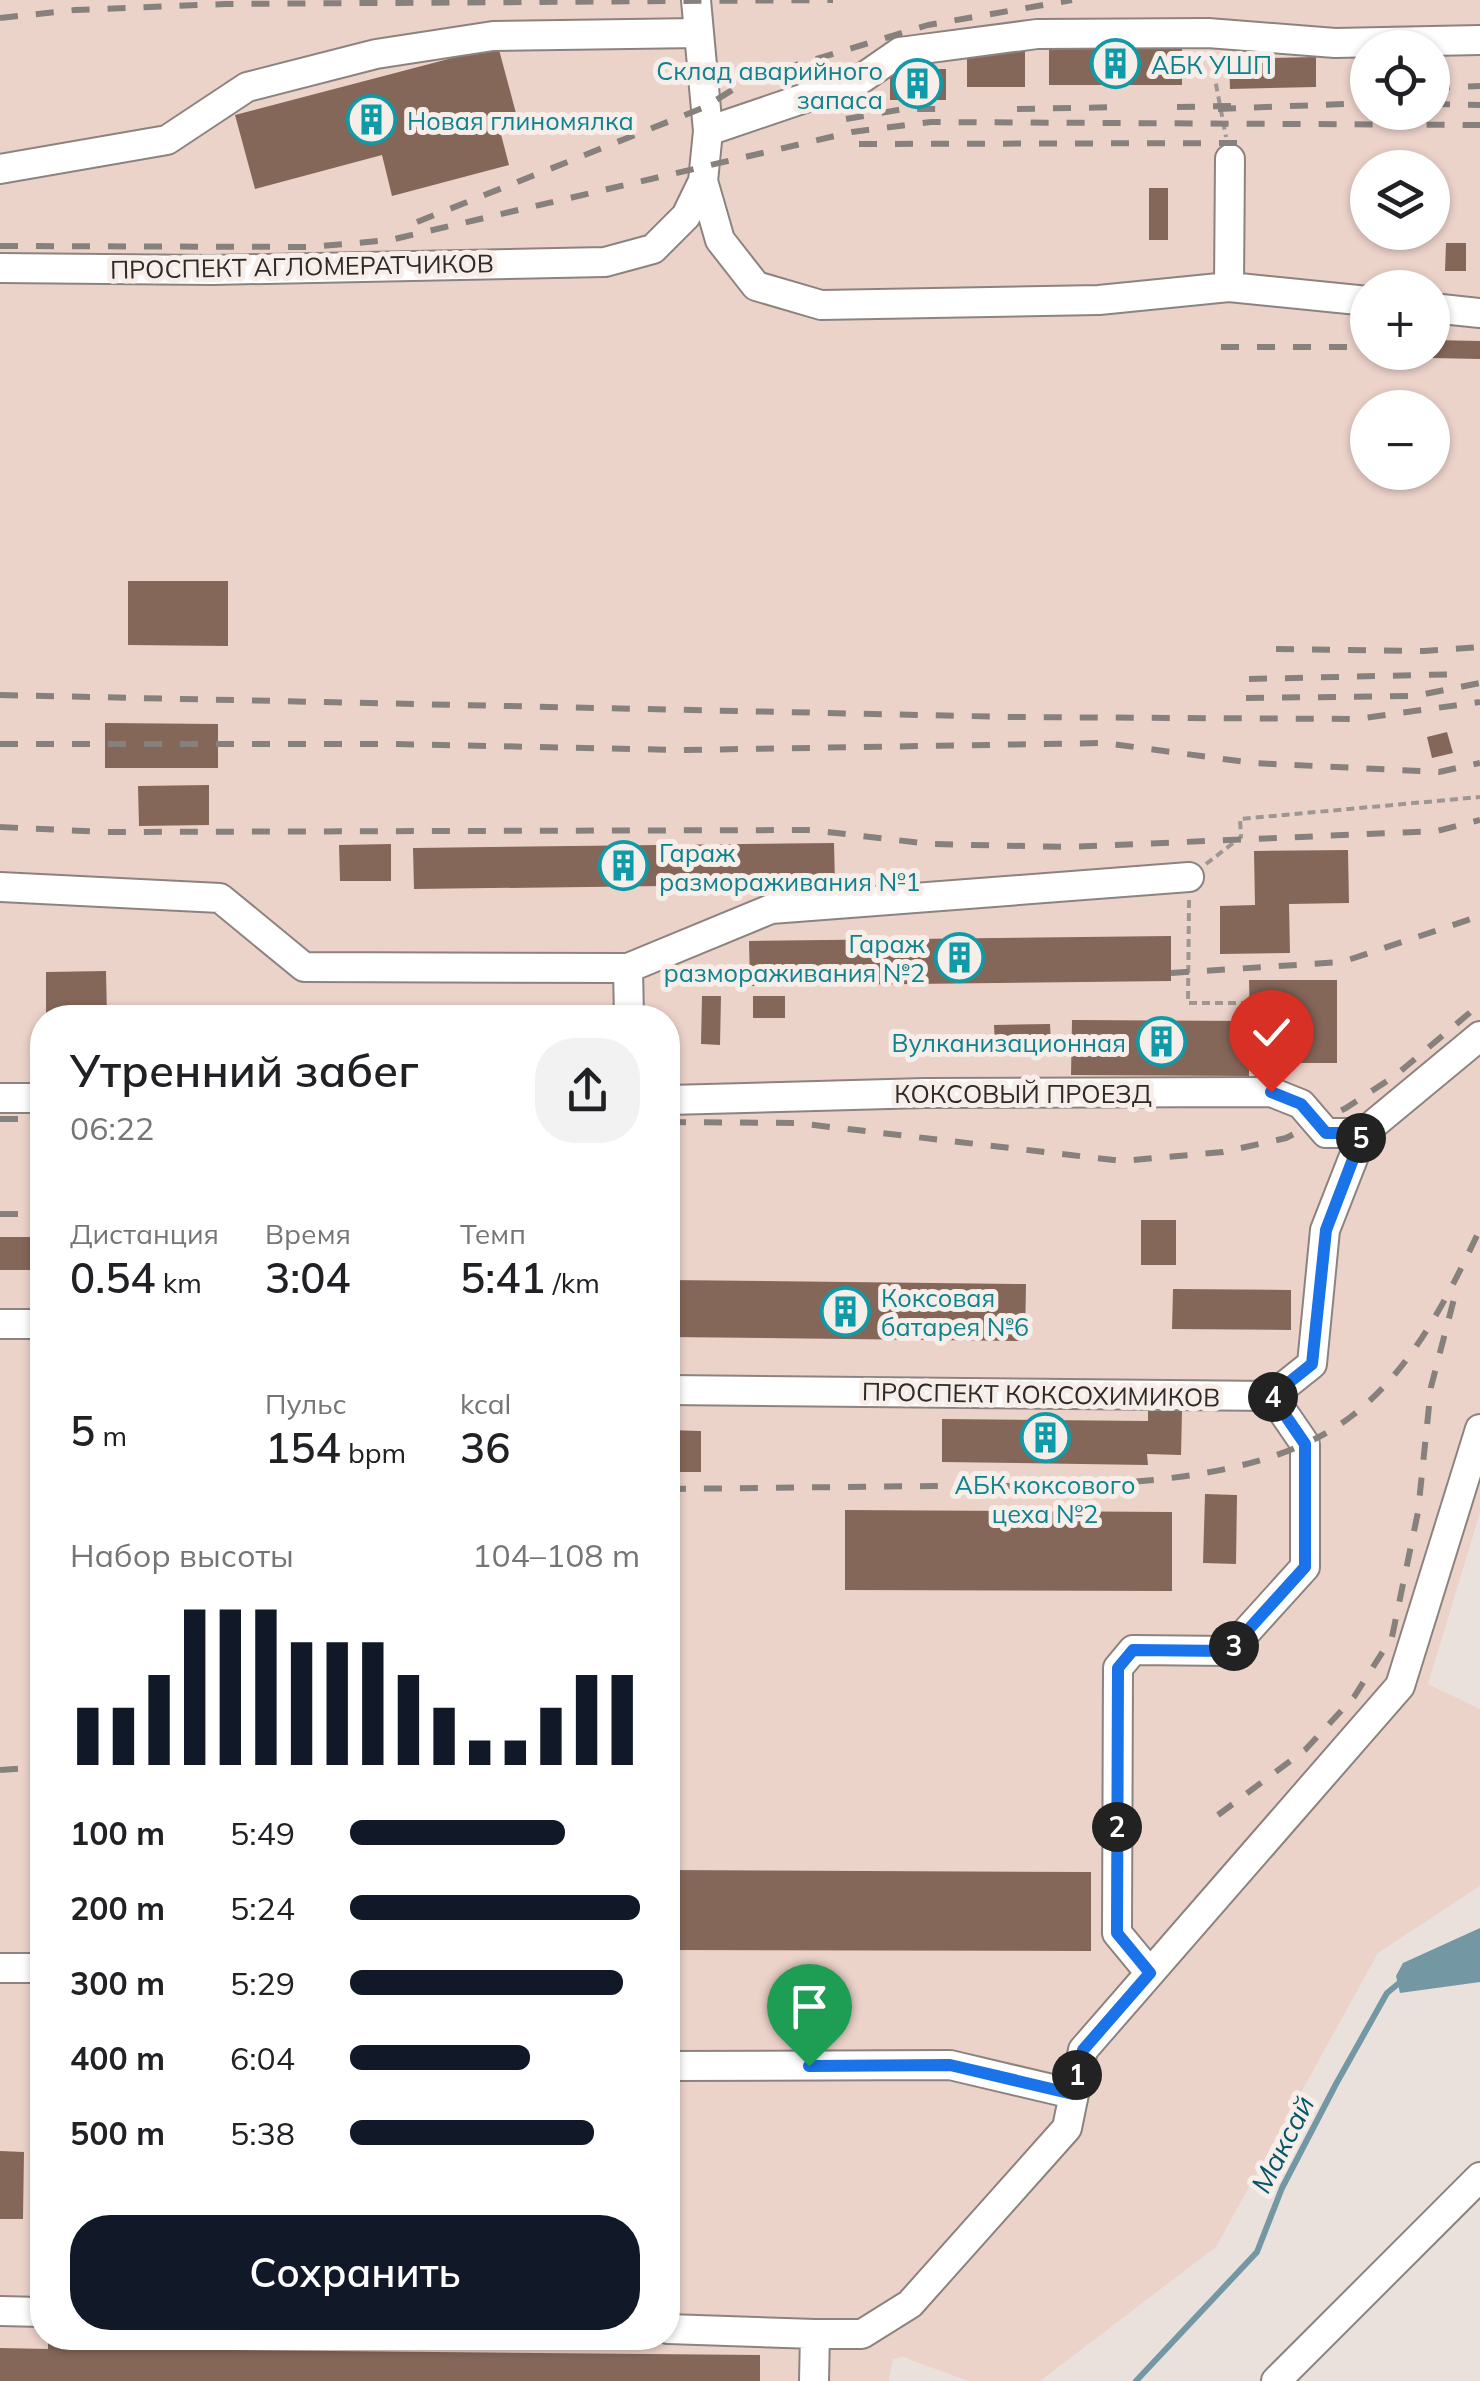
<!DOCTYPE html>
<html lang="ru">
<head>
<meta charset="utf-8">
<style>
	body { margin:0; font-family:Mulish,sans-serif; background:#f2f2f2; color:#202124; height:100vh; display:flex; flex-direction:column; font-size:38px; white-space:nowrap }
	* { box-sizing:border-box; margin:0 }
	p { font-size:32px; color:#757577 }
	.icon { flex:none; width:55px; height:55px; fill:none; stroke:currentColor; stroke-width:2; stroke-linecap:round; stroke-linejoin:round }
	.map { position:relative; flex:1; overflow:hidden }
	.sheet { position:absolute; left:30px; top:1005px; width:650px; height:1345px; display:flex; flex-direction:column; background:#fff; border-radius:40px; box-shadow:0 2px 8px #0004 }
	.sheet>* { flex:none }
	.controls { position:absolute; left:1350px; top:30px; display:grid; gap:20px }
	.controls a { display:grid; place-items:center; width:100px; height:100px; border-radius:50%; background:#fff; box-shadow:0 2px 8px #0004; font-size:50px }
	.pin { position:absolute; display:grid; place-items:center; width:85px; height:85px; color:#fff; margin:-102px -42px; border-radius:50% 50% 50% 0; rotate:-45deg; box-shadow:0 0 10px #0007 }
	.pin .icon { rotate:45deg }
	.km { position:absolute; width:50px; height:50px; margin:-25px; border-radius:50%; background:#222; color:#fff; font-size:28px; line-height:50px; text-align:center }
	.round { display:grid; place-items:center; flex:none; width:105px; height:105px; border-radius:40px; background:#f2f2f2 }
	.headline { display:flex; align-items:center; justify-content:space-between; height:170px; padding:0 40px }
	h1 { font-size:45px; font-weight:600; line-height:75px }
	.metrics { display:grid; grid-template-columns:repeat(3,1fr); gap:15px; height:170px; padding:10px 40px }
	.metrics div { display:grid; align-content:center }
	.metrics b { font-size:42px; font-weight:600 }
	.metrics small { font-size:28px; font-weight:400 }
	.metrics p { font-size:28px }
	.chart { height:280px; padding:20px 40px }
	.chart p { display:flex; justify-content:space-between }
	.chart svg { width:100%; height:180px; margin-top:10px; stroke:#111827; stroke-width:6 }
	.cta { display:flex; gap:20px; margin-top:auto; padding:20px 40px }
	.cta a { flex:1; height:115px; border-radius:40px; background:#111827; color:#fff; font-size:40px; font-weight:600; line-height:115px; text-align:center }
	ul { padding:0 40px; list-style:none; font-size:32px }
	li { display:grid; grid-template-columns:160px 120px 1fr; align-items:center; height:75px }
	li i { height:25px; border-radius:12px; background:#111827 }
	.map>svg:first-child { display:block }
	.industrial { fill:#ecd3ca; fill-rule:evenodd }
	.water { fill:#7398a4 }
	.lines { fill:none; stroke-linecap:round; stroke-linejoin:round }
	.stream { stroke:#7398a4; stroke-width:6 }
	.building { fill:#856759 }
	.minor-casing { stroke:#8c837f; stroke-width:32 }
	.path { stroke:#9d9692; stroke-width:4; stroke-dasharray:8 5; stroke-linecap:butt }
	.minor { stroke:#fff; stroke-width:28 }
	.rail { stroke:#87817d; stroke-width:6; stroke-dasharray:18 18; stroke-linecap:butt }
	.route-casing { stroke:#fff; stroke-width:20 }
	.route { stroke:#1a73e8; stroke-width:12 }
	.labels { text-anchor:middle; dominant-baseline:central; stroke-width:10; stroke-linejoin:round; paint-order:stroke }
	.culture-label { font-size:25px; fill:#0d838f; stroke:#f8eee9; text-anchor:start }
	.street-label { font-size:25px; fill:#2d2a28; stroke:#f8eee9 }
	.water-label { font-size:28px; font-style:italic; fill:#045669; stroke:#f8eee9 }
</style>
</head>
<body>
<div class="map">
<svg width="1480" height="2381" viewBox="0 0 1480 2381">
	<rect width="100%" height="100%" fill="#ebe1dc"/>
	<path class="industrial" d="M 0,0 L 1480,0 L 1480,1513 L 1428,1684 L 1480,1709 L 1480,1886 L 1378,1953 L 1216,2247 L 1040,2381 L 968,2381 L 903,2357 L 893,2359 L 889,2381 L 0,2381 ZM 1368,48 L 1432,48 L 1432,112 L 1368,112 ZM 1368,168 L 1432,168 L 1432,232 L 1368,232 ZM 1368,288 L 1432,288 L 1432,352 L 1368,352 ZM 1368,408 L 1432,408 L 1432,472 L 1368,472 ZM 42,1018 L 668,1018 L 668,2338 L 42,2338 Z"/>
	<path class="water" d="M 1480,1928 L 1480,1982 L 1400,1993 L 1396,1976 L 1403,1963 Z"/>
	<g class="lines">
		<path class="stream" d="M 1136,2381 L 1257,2252 L 1282,2188 L 1336,2084 L 1387,1993 L 1404,1979"/>
	</g>
	<path class="building" d="M 1049,43 L 1182,43 L 1182,85 L 1049,85 Z
		M 498,46 L 517,117 L 498,123 L 509,165 L 392,196 L 382,155 L 255,189 L 235,115 Z
		M 967,51 L 1025,51 L 1025,87 L 967,87 Z
		M 1316,57 L 1316,87 L 1230,89 L 1229,59 Z
		M 890,69 L 946,69 L 946,100 L 890,100 Z
		M 1149,188 L 1168,188 L 1168,240 L 1149,240 Z
		M 1446,243 L 1466,243 L 1466,271 L 1445,271 Z
		M 1432,340 L 1480,341 L 1480,359 L 1432,358 Z
		M 128,581 L 228,581 L 228,646 L 128,645 Z
		M 105,723 L 218,724 L 218,768 L 105,768 Z
		M 1447,732 L 1453,753 L 1432,758 L 1427,737 Z
		M 209,785 L 209,825 L 139,826 L 138,786 Z
		M 834,843 L 835,884 L 414,889 L 413,848 Z
		M 391,844 L 391,881 L 340,881 L 339,845 Z
		M 1348,850 L 1349,903 L 1289,904 L 1290,953 L 1220,954 L 1220,906 L 1255,905 L 1254,851 Z
		M 1171,936 L 1171,981 L 750,986 L 749,941 Z
		M 106,971 L 107,1018 L 46,1018 L 46,972 Z
		M 1249,980 L 1337,980 L 1337,1063 L 1249,1063 L 1249,1076 L 1071,1075 L 1072,1020 L 1250,1021 Z
		M 702,996 L 721,996 L 720,1045 L 701,1044 Z
		M 753,996 L 785,996 L 785,1018 L 753,1018 Z
		M 1050,1024 L 1051,1044 L 995,1045 L 994,1025 Z
		M 1141,1220 L 1176,1220 L 1176,1265 L 1141,1265 Z
		M 0,1237 L 42,1237 L 42,1270 L 0,1270 Z
		M 668,1280 L 1026,1284 L 1025,1341 L 668,1337 Z
		M 1173,1289 L 1291,1290 L 1291,1330 L 1172,1329 Z
		M 1148,1411 L 1182,1411 L 1181,1455 L 1147,1454 L 1148,1465 L 942,1462 L 942,1419 L 1148,1421 Z
		M 668,1430 L 701,1431 L 701,1472 L 668,1472 Z
		M 1205,1494 L 1237,1495 L 1236,1564 L 1203,1563 Z
		M 845,1510 L 1172,1512 L 1172,1591 L 845,1590 Z
		M 668,1870 L 1091,1872 L 1091,1951 L 668,1950 Z
		M 0,2151 L 24,2152 L 23,2219 L 0,2219 Z
		M 48,2338 L 107,2338 L 107,2349 L 760,2355 L 760,2381 L 0,2381 L 0,2348 L 48,2349 Z"/>
	<g class="lines">
		<defs>
			<path id="minor" d="M 708,131 L 861,79 L 900,52 L 1037,34 L 1208,33 L 1335,43 L 1480,40
				M 0,169 L 167,140 L 247,87 L 376,54 L 493,36 L 698,33
				M 703,181 L 720,240 L 756,286 L 821,305 L 1099,300 L 1229,287 L 1368,301
				M 0,268 L 212,270 L 605,262 L 653,249 L 686,216 L 703,181 L 708,131 L 696,0
				M 1229,287 L 1230,159
				M 1432,308 L 1480,313
				M 0,887 L 220,898 L 304,967 L 628,968 L 771,909 L 1189,877
				M 628,968 L 629,1018
				M 0,1098 L 42,1098
				M 668,1100 L 925,1093 L 1271,1092 L 1301,1104 L 1326,1133 L 1363,1133
				M 0,1324 L 42,1324
				M 668,1390 L 1272,1396 L 1312,1364 L 1325,1230 L 1363,1133 L 1480,1036
				M 0,1968 L 42,1968
				M 1150,1973 L 1117,1933 L 1118,1668 L 1133,1650 L 1229,1651 L 1305,1567 L 1305,1444 L 1272,1396
				M 668,2066 L 950,2065 L 1073,2094
				M 0,2311 L 42,2312
				M 668,2329 L 815,2334
				M 814,2381 L 815,2334 L 862,2334 L 910,2304 L 1067,2128 L 1083,2050 L 1400,1686 L 1480,1429
				M 1276,2381 L 1480,2177"/>
		</defs>
		<use href="#minor" class="minor-casing"/>
		<path class="path" d="M 1211,58 L 1226,137
			M 1206,864 L 1241,837 L 1240,819 L 1480,797
			M 1189,900 L 1188,1003 L 1271,1003"/>
		<use href="#minor" class="minor"/>
		<path class="rail" d="M 0,18 L 75,10 L 225,4 L 833,0
			M 1432,88 L 1480,86
			M 1432,104 L 1480,105
			M 1177,107 L 1232,106
			M 1017,109 L 1122,107
			M 1218,109 L 1368,103
			M 846,119 L 904,109 L 945,109
			M 859,144 L 1250,143
			M 417,222 L 705,107 L 750,79 L 928,25 L 1072,0
			M 0,246 L 310,247 L 390,240 L 852,132 L 931,122 L 1480,125
			M 1221,347 L 1368,347
			M 1276,649 L 1424,651 L 1480,647
			M 1249,679 L 1465,674
			M 0,695 L 1012,717 L 1356,719 L 1480,702
			M 1246,698 L 1414,696 L 1480,683
			M 0,744 L 395,744 L 683,750 L 1105,743 L 1253,763 L 1439,772 L 1480,763
			M 0,827 L 103,832 L 811,830 L 930,844 L 1069,847 L 1437,831 L 1480,820
			M 1171,973 L 1342,962 L 1480,916
			M 0,1119 L 42,1119
			M 668,1122 L 796,1123 L 1122,1161 L 1223,1152 L 1286,1138 L 1346,1108 L 1396,1075 L 1480,1004
			M 0,1214 L 42,1214
			M 668,1489 C 756,1488 845,1487 933,1486 C 1058,1485 1251,1495 1353,1415 C 1413,1368 1448,1297 1480,1229
			M 0,1770 L 42,1767
			M 1218,1815 L 1305,1750 L 1354,1697 L 1392,1637 L 1418,1512 L 1431,1387 L 1455,1295"/>
	</g>
	<g class="lines">
		<defs>
			<path id="route" d="M 809,2066 L 950,2065 L 1073,2094 L 1083,2050 L 1150,1973 L 1117,1933 L 1118,1668 L 1133,1650 L 1229,1651 L 1305,1567 L 1305,1444 L 1272,1396 L 1312,1364 L 1326,1230 L 1363,1133 L 1326,1133 L 1301,1104 L 1271,1092"/>
		</defs>
		<use href="#route" class="route-casing"/>
		<use href="#route" class="route"/>
	</g>
	<defs>
		<symbol id="building-ring" viewBox="-11 -11 22 22"><circle r="9.5" fill="#f8eee9" stroke="#0f9aa8" stroke-width="1.5"/><path d="M-4-6H4V6H1V3H-1V6H-4ZM-2.5-4.3h1.7v1.8h-1.7ZM.8-4.3h1.7v1.8H.8ZM-2.5-1h1.7V.8h-1.7ZM.8-1h1.7V.8H.8Z" fill="#0f9aa8"/></symbol>
	</defs>
	<g fill-rule="evenodd">
		<use href="#building-ring" x="1088" y="36" width="55" height="55"/>
		<use href="#building-ring" x="890" y="56" width="55" height="55"/>
		<use href="#building-ring" x="344" y="92" width="55" height="55"/>
		<use href="#building-ring" x="596" y="838" width="55" height="55"/>
		<use href="#building-ring" x="932" y="930" width="55" height="55"/>
		<use href="#building-ring" x="1134" y="1014" width="55" height="55"/>
		<use href="#building-ring" x="818" y="1284" width="55" height="55"/>
		<use href="#building-ring" x="1018" y="1410" width="55" height="55"/>
	</g>
	<g class="labels">
		<g class="culture-label">
			<text x="1151" y="64">АБК УШП</text>
			<text x="883" y="70" text-anchor="end">Склад аварийного<tspan x="883" dy="29">запаса</tspan></text>
			<text x="407" y="120">Новая глиномялка</text>
			<text x="659" y="852">Гараж<tspan x="659" dy="29">размораживания №1</tspan></text>
			<text x="925" y="943" text-anchor="end">Гараж<tspan x="925" dy="29">размораживания №2</tspan></text>
			<text x="1126" y="1042" text-anchor="end">Вулканизационная</text>
			<text x="881" y="1297">Коксовая<tspan x="881" dy="29">батарея №6</tspan></text>
			<text x="1045" y="1484" text-anchor="middle">АБК коксового<tspan x="1045" dy="29">цеха №2</tspan></text>
		</g>
		<g class="street-label">
			<text transform="translate(302 266) rotate(-1)">ПРОСПЕКТ АГЛОМЕРАТЧИКОВ</text>
			<text x="1023" y="1093">КОКСОВЫЙ ПРОЕЗД</text>
			<text transform="translate(1041 1394) rotate(1)">ПРОСПЕКТ КОКСОХИМИКОВ</text>
		</g>
		<g class="water-label">
			<text transform="translate(1282 2144) rotate(-63)">Максай</text>
		</g>
	</g>
</svg>
<div class="controls">
<a><svg class="icon" aria-label="locate" viewBox="0 0 24 24"><circle cx="12" cy="12" r="6"/><path d="M12 2v4M12 18v4M2 12h4M18 12h4"/></svg></a>
<a><svg class="icon" aria-label="layers" viewBox="0 0 24 24"><path d="M12 4l9 5-9 5-9-5zM3 14l9 5 9-5"/></svg></a>
<a>+</a>
<a>−</a>
</div>
<div class="pin" style="left:809px;top:2066px;background:#1e9e55"><svg class="icon" aria-label="arrive" viewBox="0 0 24 24"><path d="M6 21V4h12l-3 4 3 4H6"/></svg></div>
<div class="pin" style="left:1271px;top:1092px;background:#d93025"><svg class="icon" aria-label="check" viewBox="0 0 24 24"><path d="M5 12l5 5 9-10"/></svg></div>
<b class="km" style="left:1077px;top:2075px">1</b>
<b class="km" style="left:1117px;top:1827px">2</b>
<b class="km" style="left:1234px;top:1646px">3</b>
<b class="km" style="left:1273px;top:1397px">4</b>
<b class="km" style="left:1361px;top:1138px">5</b>
<section class="sheet">
<div class="headline"><div><h1>Утренний забег</h1><p>06:22</p></div><a class="round"><svg class="icon" aria-label="share" viewBox="0 0 24 24"><path d="M12 15V3M7 8l5-5 5 5M5 13v7h14v-7"/></svg></a></div>
<div class="metrics">
<div><p>Дистанция</p><b>0.54<small> km</small></b></div>
<div><p>Время</p><b>3:04</b></div>
<div><p>Темп</p><b>5:41<small> /km</small></b></div>
</div>
<div class="metrics">
<div><b>5<small> m</small></b></div>
<div><p>Пульс</p><b>154<small> bpm</small></b></div>
<div><p>kcal</p><b>36</b></div>
</div>
<div class="chart"><p><span>Набор высоты</span>104–108 m</p>
<svg viewBox="0 0 160 44" preserveAspectRatio="none"><path d="M5 44V30M15 44V30M25 44V22M35 44V6M45 44V6M55 44V6M65 44V14M75 44V14M85 44V14M95 44V22M105 44V30M115 44V38M125 44V38M135 44V30M145 44V22M155 44V22"/></svg>
</div>
<ul>
<li><b>100 m</b>5:49<i style="width:74%"></i></li>
<li><b>200 m</b>5:24<i style="width:100%"></i></li>
<li><b>300 m</b>5:29<i style="width:94%"></i></li>
<li><b>400 m</b>6:04<i style="width:62%"></i></li>
<li><b>500 m</b>5:38<i style="width:84%"></i></li>
</ul>
<div class="cta"><a>Сохранить</a></div>
</section>
</div>
</body>
</html>
